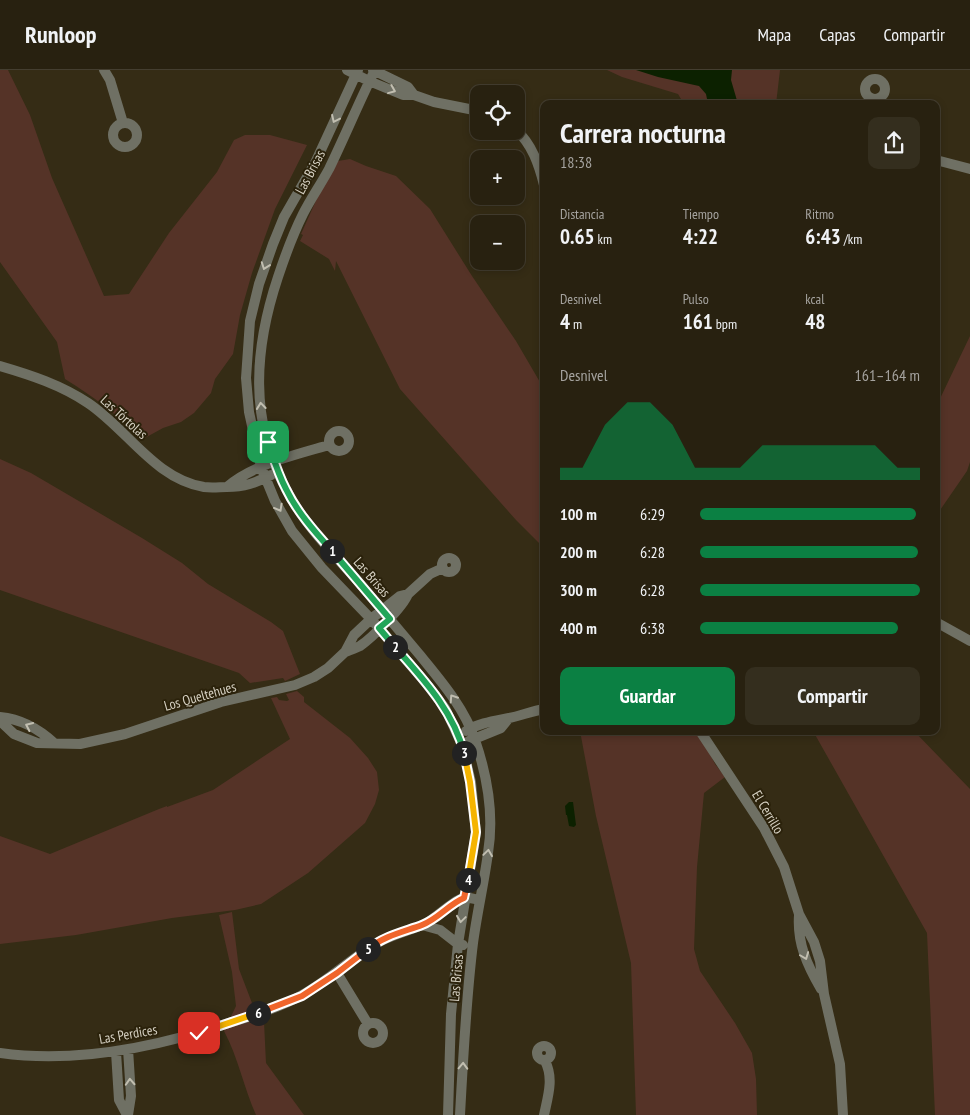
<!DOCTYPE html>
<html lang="es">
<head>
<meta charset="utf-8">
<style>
	body { margin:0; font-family:"PT Sans Narrow",sans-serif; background:#342e1e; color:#f1f3f6; height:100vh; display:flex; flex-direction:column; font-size:19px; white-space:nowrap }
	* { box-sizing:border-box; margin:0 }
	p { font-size:16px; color:#a5a39f }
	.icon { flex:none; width:28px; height:28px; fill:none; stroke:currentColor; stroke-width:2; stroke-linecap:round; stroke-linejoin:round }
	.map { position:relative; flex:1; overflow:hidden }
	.sheet { position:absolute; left:540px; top:30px; width:400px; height:635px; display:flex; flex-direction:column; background:#282110; border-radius:10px; box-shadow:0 2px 8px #0003,0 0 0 1px #443e30 }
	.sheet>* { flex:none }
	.controls { position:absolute; left:470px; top:15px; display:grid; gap:10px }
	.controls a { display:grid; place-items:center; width:55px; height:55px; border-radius:10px; background:#282110; box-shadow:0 2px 8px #0003,0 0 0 1px #443e30; font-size:25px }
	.pin { position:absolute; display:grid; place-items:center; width:42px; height:42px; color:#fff; margin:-21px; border-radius:10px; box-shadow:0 2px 8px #0006 }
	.km { position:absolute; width:25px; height:25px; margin:-12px; border-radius:50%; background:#222; color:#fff; font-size:14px; line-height:25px; text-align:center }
	.round { display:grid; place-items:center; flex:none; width:52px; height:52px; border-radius:10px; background:#342e1e }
	.head { display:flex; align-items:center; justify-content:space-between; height:85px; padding:0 20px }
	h1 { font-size:28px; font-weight:800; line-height:38px }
	.figures { display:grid; grid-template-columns:repeat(3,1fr); gap:8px; height:85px; padding:5px 20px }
	.figures div { display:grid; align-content:center }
	.figures b { font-size:21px; font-weight:800 }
	.figures small { font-size:14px; font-weight:400 }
	.figures p { font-size:14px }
	.chart { height:140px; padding:10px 20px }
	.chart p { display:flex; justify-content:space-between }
	.chart svg { width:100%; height:90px; margin-top:5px; fill:#0b8043; opacity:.7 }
	.action { display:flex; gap:10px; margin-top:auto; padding:10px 20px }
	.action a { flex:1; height:58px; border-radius:10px; background:#0b8043; color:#fff; font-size:20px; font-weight:800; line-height:58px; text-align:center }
	.action a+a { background:#342e1e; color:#f1f3f6 }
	ul { padding:0 20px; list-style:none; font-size:16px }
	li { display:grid; grid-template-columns:80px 60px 1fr; align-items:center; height:38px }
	li i { height:12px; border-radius:6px; background:#0b8043 }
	header { display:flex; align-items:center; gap:30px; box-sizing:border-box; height:70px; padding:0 25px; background:#282110; border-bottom:1px solid #443e30 }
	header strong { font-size:24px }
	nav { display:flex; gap:28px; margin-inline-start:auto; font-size:18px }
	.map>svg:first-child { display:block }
	.green { fill:#553327 }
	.water { fill:#0c2100 }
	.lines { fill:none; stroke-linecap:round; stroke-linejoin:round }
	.minor { stroke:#6f7064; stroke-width:10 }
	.oneway { stroke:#c1beb0 }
	.split-1-casing { stroke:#fff; stroke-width:10 }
	.split-2-casing { stroke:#fff; stroke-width:10 }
	.split-3-casing { stroke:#fff; stroke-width:10 }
	.split-4-casing { stroke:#fff; stroke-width:10 }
	.split-5-casing { stroke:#fff; stroke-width:10 }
	.split-6-casing { stroke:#fff; stroke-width:10 }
	.split-7-casing { stroke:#fff; stroke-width:10 }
	.split-1 { stroke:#22a559; stroke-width:6 }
	.split-2 { stroke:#22a559; stroke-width:6 }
	.split-3 { stroke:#22a559; stroke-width:6 }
	.split-4 { stroke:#f5b400; stroke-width:6 }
	.split-5 { stroke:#f0652b; stroke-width:6 }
	.split-6 { stroke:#f0652b; stroke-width:6 }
	.split-7 { stroke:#f5b400; stroke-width:6 }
	.labels { text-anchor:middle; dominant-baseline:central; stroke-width:4; stroke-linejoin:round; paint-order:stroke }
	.street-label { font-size:14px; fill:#d6d1c3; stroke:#2b220b }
</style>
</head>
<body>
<header>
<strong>Runloop</strong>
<nav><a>Mapa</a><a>Capas</a><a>Compartir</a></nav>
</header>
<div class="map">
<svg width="970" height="1045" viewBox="0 0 970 1045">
	<rect width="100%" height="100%" fill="#352c15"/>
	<path class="green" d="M 0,0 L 8,0 L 30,45 L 52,108 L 104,226 L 129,224 L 169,163 L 217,102 L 234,70 L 245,65 L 270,65 L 307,75 L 275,139 L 252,203 L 240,245 L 233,284 L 215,309 L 211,323 L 194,343 L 181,352 L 163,358 L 143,369 C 119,346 94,327 65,309 L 57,272 L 0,192 Z
		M 607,0 L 780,0 L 776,34 L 684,34 L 678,24 L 622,7 Z
		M 350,89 L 366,96 L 396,106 L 430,139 L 472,206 L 516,271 L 544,319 L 544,478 L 516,450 L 400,319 L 336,191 L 335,201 L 329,189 L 300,171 L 303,165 L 301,164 L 319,124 L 338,91 Z
		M 970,266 L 970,392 L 967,401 L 936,446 L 936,337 Z
		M 0,389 L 31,403 L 142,468 L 182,493 L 208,514 L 271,552 L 283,561 L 300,604 L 285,611 L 283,608 L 250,613 L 239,603 L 0,520 Z
		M 297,621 L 304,627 L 304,632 L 350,668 L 368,688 L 377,702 L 379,720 L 375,734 L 365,753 L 308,803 L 261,834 L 235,840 L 172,848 L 76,865 L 0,874 L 0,766 L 50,784 L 159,739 L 167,736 L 167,737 L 213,720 L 290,669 L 271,628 L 277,627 L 279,630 L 287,631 L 289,630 L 286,624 Z
		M 580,661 L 698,661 L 715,694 L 725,707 L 704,723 L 697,797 L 694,879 L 700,901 L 735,953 L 752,983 L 756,1009 L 757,1045 L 636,1045 L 631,893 L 596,746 Z
		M 813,661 L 914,661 L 970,719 L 970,1045 L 935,1045 L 927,863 Z
		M 232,842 L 239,899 L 252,933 L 264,952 L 266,993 L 304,1045 L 256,1045 C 244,1018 238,987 224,961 L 236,936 L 232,902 L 219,845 Z"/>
	<path class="water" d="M 636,0 L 732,0 L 731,10 L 738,34 L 708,34 L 706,24 L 699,16 L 658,7 Z
		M 569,732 L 573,732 L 576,755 L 574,757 L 569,756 L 567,745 L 566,745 L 565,736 Z"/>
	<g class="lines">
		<path class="minor" d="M 104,0 L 110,10 L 123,53
			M 347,0 L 369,11 L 403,25 L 414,25 L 434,32 L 479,41
			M 358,0 L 315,93 L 284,147 L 273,174 L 259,214 L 250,251 L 246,308 L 249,342 L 261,397 L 275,431 L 292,461 L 322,498 L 371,549 L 425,612 L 445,638 L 462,675 L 471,712 L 476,763 L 458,874 L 451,944 L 448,1045
			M 373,0 L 408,17 L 414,25
			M 375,0 C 359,32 345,66 329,99 C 321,114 311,128 303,144 C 293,164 285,186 278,207 C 254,279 249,350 286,419 C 303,453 331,481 356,509 C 377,534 398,559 419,584 C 440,610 464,637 475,670 C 487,705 494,746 488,783 C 484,813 477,843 473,873 C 466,930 463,988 460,1045
			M865 19a10 10 0 1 1 20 0a10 10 0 1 1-20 0Z
			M113 65a12 12 0 1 1 24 0a12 12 0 1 1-24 0Z
			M 516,60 C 532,74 539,95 544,115
			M 936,90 L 970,99
			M 0,296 C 31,305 61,315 88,333 C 127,359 155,409 204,417 C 212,418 220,417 227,417 C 244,417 256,413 271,405
			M329 371a10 10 0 1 1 20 0a10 10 0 1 1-20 0Z
			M 227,417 C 251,395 298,384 329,375
			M442 495a7 7 0 1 1 14 0a7 7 0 1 1-14 0Z
			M 936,552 L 970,571
			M 345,582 C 350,580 356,578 360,576 C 372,568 403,537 408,524
			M 0,647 C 20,649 39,659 54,673
			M 0,651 L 14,664 L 37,673 L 80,674 L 125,664 L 221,632 L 295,615 L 314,607 L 328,598 L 345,582 L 354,565 L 371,549 L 400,526 L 408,524 L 430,504 L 443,498
			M 466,661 C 479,653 494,651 509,648 C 520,646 532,641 544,639
			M 700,661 L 764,758 L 784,797 L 799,844 L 814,872 L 820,891 L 824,924 L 840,994 L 843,1045
			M 469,671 L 501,658 L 509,648
			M 799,845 C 797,873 807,895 821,919
			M 422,855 L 440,860 L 458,874 L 463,875
			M 337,903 L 368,954
			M363 963a10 10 0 1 1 20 0a10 10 0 1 1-20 0Z
			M537 983a7 7 0 1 1 14 0a7 7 0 1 1-14 0Z
			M 128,979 L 131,1026 L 128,1045
			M 116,982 L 119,1030 L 127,1045
			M 0,983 C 78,994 158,977 232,952 C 255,945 281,937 302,925 C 328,911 349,890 374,875 C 389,865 406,862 423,855 C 435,849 453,830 464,828 C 468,827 475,829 479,830
			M 544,1045 C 548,1026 554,1008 545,991"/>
	</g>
	<defs><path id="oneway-chevron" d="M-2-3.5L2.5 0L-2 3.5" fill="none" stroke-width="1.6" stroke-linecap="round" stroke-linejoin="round" transform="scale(1.25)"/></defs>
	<g class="oneway">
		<use href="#oneway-chevron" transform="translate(392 20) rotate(22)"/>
		<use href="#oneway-chevron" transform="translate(335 49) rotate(115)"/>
		<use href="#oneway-chevron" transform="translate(265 196) rotate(110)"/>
		<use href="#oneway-chevron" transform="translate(261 336) rotate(-96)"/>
		<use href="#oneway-chevron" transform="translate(279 438) rotate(61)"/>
		<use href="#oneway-chevron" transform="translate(453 628) rotate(-123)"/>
		<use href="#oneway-chevron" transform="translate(29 656) rotate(-155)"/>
		<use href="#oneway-chevron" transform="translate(488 783) rotate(-82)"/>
		<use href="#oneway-chevron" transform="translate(461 849) rotate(98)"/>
		<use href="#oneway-chevron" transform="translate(805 886) rotate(69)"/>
		<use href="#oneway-chevron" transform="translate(463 996) rotate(-88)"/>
		<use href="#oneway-chevron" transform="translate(130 1012) rotate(-93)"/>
	</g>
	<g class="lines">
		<defs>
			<path id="split-1" d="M 268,372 C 273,387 278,404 286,419 C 297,442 315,462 332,481"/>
			<path id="split-2" d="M 332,481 L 390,549 L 379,558 L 395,577"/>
			<path id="split-3" d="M 395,577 C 423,609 453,640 464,683"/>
			<path id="split-4" d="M 464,683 L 470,712 L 476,762 L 468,810"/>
			<path id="split-5" d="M 368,879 C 384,866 403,862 422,855 C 438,849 449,834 464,828 L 468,810"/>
			<path id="split-6" d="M 258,943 L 302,926 L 337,903 L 368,879"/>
			<path id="split-7" d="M 199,963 L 258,943"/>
		</defs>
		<use href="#split-1" class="split-1-casing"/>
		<use href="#split-2" class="split-2-casing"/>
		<use href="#split-3" class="split-3-casing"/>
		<use href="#split-4" class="split-4-casing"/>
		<use href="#split-5" class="split-5-casing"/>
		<use href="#split-6" class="split-6-casing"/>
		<use href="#split-7" class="split-7-casing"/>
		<use href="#split-1" class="split-1"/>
		<use href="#split-2" class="split-2"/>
		<use href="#split-3" class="split-3"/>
		<use href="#split-4" class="split-4"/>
		<use href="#split-5" class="split-5"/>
		<use href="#split-6" class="split-6"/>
		<use href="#split-7" class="split-7"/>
	</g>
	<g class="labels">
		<g class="street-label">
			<text transform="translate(310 102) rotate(-62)">Las Brisas</text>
			<text transform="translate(124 347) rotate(42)">Las Tórtolas</text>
			<text transform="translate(372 507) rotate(49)">Las Brisas</text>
			<text transform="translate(200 626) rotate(-16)">Los Queltehues</text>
			<text transform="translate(768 742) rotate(59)">El Cerrillo</text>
			<text transform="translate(456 908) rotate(-85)">Las Brisas</text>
			<text transform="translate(128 964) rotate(-10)">Las Perdices</text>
		</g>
	</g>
</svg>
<div class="controls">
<a><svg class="icon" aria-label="locate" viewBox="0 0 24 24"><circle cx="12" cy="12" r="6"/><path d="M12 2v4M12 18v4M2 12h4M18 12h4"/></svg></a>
<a>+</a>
<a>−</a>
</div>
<div class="pin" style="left:268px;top:372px;background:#1e9e55"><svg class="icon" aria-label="arrive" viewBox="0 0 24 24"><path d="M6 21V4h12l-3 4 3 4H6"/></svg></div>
<div class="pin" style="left:199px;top:963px;background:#d93025"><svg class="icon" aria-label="check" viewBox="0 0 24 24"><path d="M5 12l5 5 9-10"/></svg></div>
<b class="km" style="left:332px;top:481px">1</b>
<b class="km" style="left:395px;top:577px">2</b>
<b class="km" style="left:464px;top:683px">3</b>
<b class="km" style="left:468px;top:810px">4</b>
<b class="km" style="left:368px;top:879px">5</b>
<b class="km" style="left:258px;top:943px">6</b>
<section class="sheet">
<div class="head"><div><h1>Carrera nocturna</h1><p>18:38</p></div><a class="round"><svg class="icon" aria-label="share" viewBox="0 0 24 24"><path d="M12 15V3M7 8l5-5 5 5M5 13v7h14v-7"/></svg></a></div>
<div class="figures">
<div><p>Distancia</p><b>0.65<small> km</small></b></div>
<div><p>Tiempo</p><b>4:22</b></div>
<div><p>Ritmo</p><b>6:43<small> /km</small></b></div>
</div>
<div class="figures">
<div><p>Desnivel</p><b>4<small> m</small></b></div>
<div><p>Pulso</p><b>161<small> bpm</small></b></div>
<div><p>kcal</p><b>48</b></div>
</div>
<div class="chart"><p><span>Desnivel</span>161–164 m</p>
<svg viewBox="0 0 160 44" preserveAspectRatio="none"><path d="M0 44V38L10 38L20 17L30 6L40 6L50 17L60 38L70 38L80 38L90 27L100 27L110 27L120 27L130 27L140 27L150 38L160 38V44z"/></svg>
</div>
<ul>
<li><b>100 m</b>6:29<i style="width:98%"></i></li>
<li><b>200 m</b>6:28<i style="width:99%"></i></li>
<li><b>300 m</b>6:28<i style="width:100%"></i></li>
<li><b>400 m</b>6:38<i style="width:90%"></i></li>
</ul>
<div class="action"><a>Guardar</a><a>Compartir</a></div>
</section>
</div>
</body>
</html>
